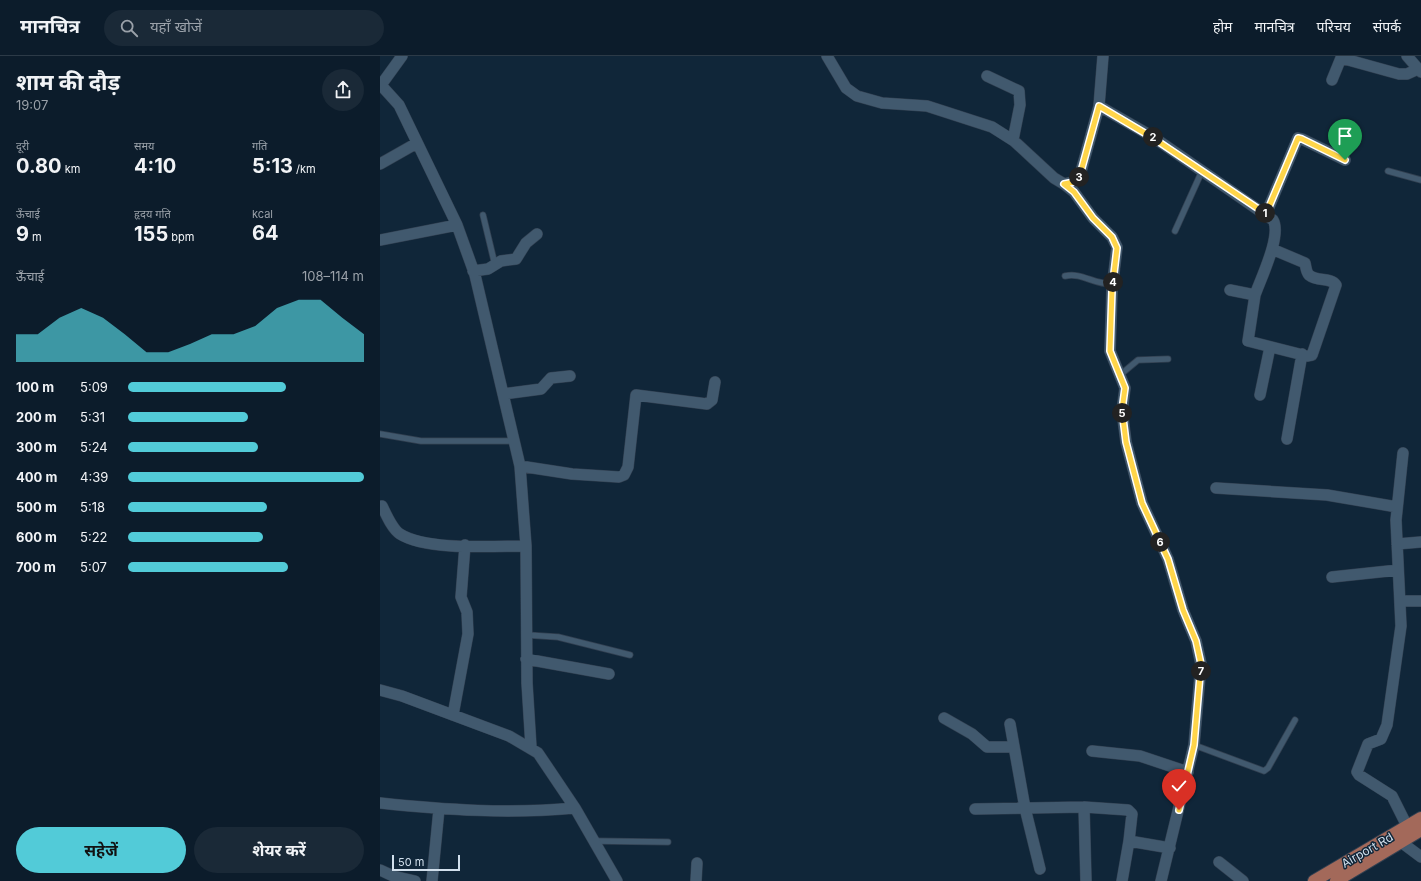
<!DOCTYPE html>
<html lang="hi">
<head>
<meta charset="utf-8">
<style>
	body { margin:0; font-family:Inter,"Noto Sans Devanagari",sans-serif; background:#1a2937; color:#f1f3f6; height:100vh; display:flex; flex-direction:column; font-size:15px; white-space:nowrap }
	* { box-sizing:border-box; margin:0 }
	p { font-size:13px; color:#9aa1a9 }
	.icon { flex:none; width:22px; height:22px; fill:none; stroke:currentColor; stroke-width:2; stroke-linecap:round; stroke-linejoin:round }
	.map { position:relative; flex:1; overflow:hidden }
	.details { display:flex; flex-direction:column; background:#0c1c2b; width:380px }
	.details>* { flex:none }
	.scale { position:absolute; left:12px; bottom:10px; width:68px; box-sizing:border-box; padding-left:4px; border:2px solid #d1dfec; border-top:0; font-size:11px; line-height:14px; white-space:nowrap; color:#d1dfec; -webkit-text-stroke:3px #102639; paint-order:stroke }
	.pin { position:absolute; display:grid; place-items:center; width:34px; height:34px; color:#fff; margin:-41px -17px; border-radius:50% 50% 50% 0; rotate:-45deg; box-shadow:0 0 4px #0007 }
	.pin .icon { rotate:45deg }
	.km { position:absolute; width:20px; height:20px; margin:-10px; border-radius:50%; background:#222; color:#fff; font-size:11px; line-height:20px; text-align:center }
	.round { display:grid; place-items:center; flex:none; width:42px; height:42px; border-radius:21px; background:#1a2937 }
	.summary { display:flex; align-items:center; justify-content:space-between; height:68px; padding:0 16px }
	h1 { font-size:22px; font-weight:700; line-height:30px }
	.figures { display:grid; grid-template-columns:repeat(3,1fr); gap:6px; height:68px; padding:4px 16px }
	.figures div { display:grid; align-content:center }
	.figures b { font-size:20px; font-weight:700 }
	.figures small { font-size:11px; font-weight:400 }
	.figures p { font-size:11px }
	.chart { height:112px; padding:8px 16px }
	.chart p { display:flex; justify-content:space-between }
	.chart svg { width:100%; height:72px; margin-top:4px; fill:#52cbd8; opacity:.7 }
	.primary-button { display:flex; gap:8px; margin-top:auto; padding:8px 16px }
	.primary-button a { flex:1; height:46px; border-radius:24px; background:#52cbd8; color:#111; font-size:16px; font-weight:700; line-height:46px; text-align:center }
	.primary-button a+a { background:#1a2937; color:#f1f3f6 }
	ul { padding:0 16px; list-style:none; font-size:13px }
	li { display:grid; grid-template-columns:64px 48px 1fr; align-items:center; height:30px }
	li i { height:10px; border-radius:5px; background:#52cbd8 }
	header { display:flex; align-items:center; gap:24px; box-sizing:border-box; height:56px; padding:0 20px; background:#0c1c2b; border-bottom:1px solid #2c3a47 }
	header strong { font-size:19px }
	nav { display:flex; gap:22px; margin-inline-start:auto; font-size:14px }
	.search { width:280px; height:36px; background:#1a2937; display:flex; align-items:center; gap:10px; box-sizing:border-box; padding:0 14px; border-radius:22px; color:#9aa1a9; font-size:15px }
	main { display:flex; flex:1; min-height:0 }
	.map>svg:first-child { display:block }
	.lines { fill:none; stroke-linecap:round; stroke-linejoin:round }
	.service-casing { stroke:#324051; stroke-width:7 }
	.minor-casing { stroke:#324051; stroke-width:12 }
	.primary-casing { stroke:#324051; stroke-width:14 }
	.service { stroke:#41596e; stroke-width:5.5 }
	.minor { stroke:#41596e; stroke-width:11 }
	.primary { stroke:#a3695a; stroke-width:12 }
	.route-casing { stroke:#fff; stroke-width:8 }
	.route { stroke:#ffd54a; stroke-width:5 }
	.labels { text-anchor:middle; dominant-baseline:central; stroke-width:3; stroke-linejoin:round; paint-order:stroke }
	.street-label { font-size:12px; fill:#d1dfec; stroke:#102639 }
</style>
</head>
<body>
<header>
<strong>मानचित्र</strong>
<div class="search"><svg class="icon" aria-label="search" viewBox="0 0 24 24"><circle cx="10" cy="10" r="6"/><path d="M15 15l6 6"/></svg>यहाँ खोजें</div>
<nav><a>होम</a><a>मानचित्र</a><a>परिचय</a><a>संपर्क</a></nav>
</header>
<main>
<section class="details">
<div class="summary"><div><h1>शाम की दौड़</h1><p>19:07</p></div><a class="round"><svg class="icon" aria-label="share" viewBox="0 0 24 24"><path d="M12 15V3M7 8l5-5 5 5M5 13v7h14v-7"/></svg></a></div>
<div class="figures">
<div><p>दूरी</p><b>0.80<small> km</small></b></div>
<div><p>समय</p><b>4:10</b></div>
<div><p>गति</p><b>5:13<small> /km</small></b></div>
</div>
<div class="figures">
<div><p>ऊँचाई</p><b>9<small> m</small></b></div>
<div><p>हृदय गति</p><b>155<small> bpm</small></b></div>
<div><p>kcal</p><b>64</b></div>
</div>
<div class="chart"><p><span>ऊँचाई</span>108–114 m</p>
<svg viewBox="0 0 160 44" preserveAspectRatio="none"><path d="M0 44V27L10 27L20 17L30 11L40 17L50 27L60 38L70 38L80 33L90 27L100 27L110 22L120 11L130 6L140 6L150 17L160 27V44z"/></svg>
</div>
<ul>
<li><b>100 m</b>5:09<i style="width:67%"></i></li>
<li><b>200 m</b>5:31<i style="width:51%"></i></li>
<li><b>300 m</b>5:24<i style="width:55%"></i></li>
<li><b>400 m</b>4:39<i style="width:100%"></i></li>
<li><b>500 m</b>5:18<i style="width:59%"></i></li>
<li><b>600 m</b>5:22<i style="width:57%"></i></li>
<li><b>700 m</b>5:07<i style="width:68%"></i></li>
</ul>
<div class="primary-button"><a>सहेजें</a><a>शेयर करें</a></div>
</section>
<div class="map">
<svg width="1041" height="825" viewBox="0 0 1041 825">
	<rect width="100%" height="100%" fill="#102639"/>
	<g class="lines">
		<defs>
			<path id="service" d="M 1008,115 L 1041,124
				M 103,159 L 115,209
				M 795,175 L 822,115
				M 685,220 C 702,216 714,229 733,228
				M 740,319 L 758,304 L 788,303
				M 0,378 L 41,385 L 134,385
				M 147,579 L 178,581 L 250,599
				M 814,689 L 884,715 L 888,712 L 915,664
				M 215,785 L 288,786"/>
			<path id="minor" d="M 447,0 L 466,32 L 477,40 L 502,47 L 547,50 L 612,71 L 634,85 L 674,122 L 684,128 L 694,126 L 700,119 L 719,50
				M 723,0 L 719,50 L 773,81 L 893,164 C 902,179 881,222 875,239 L 850,234
				M 1027,0 L 1041,16
				M 607,20 L 639,35 L 640,49 L 633,84
				M 952,24 L 961,2 L 1019,18 L 1027,18 L 1038,13
				M 0,28 L 19,49 L 77,169 L 95,219 L 140,410 L 146,490 L 147,627 L 151,691
				M 1,29 L 22,0
				M 0,108 L 37,87
				M 684,128 L 694,136 L 713,162 L 732,181 L 737,191 L 732,233 L 730,295 L 745,332 L 742,355 L 746,386 L 762,447 L 788,503 L 803,554 L 816,585 L 821,608 L 814,689 L 781,825
				M 886,158 L 918,82 L 922,83 L 965,104
				M 0,184 L 77,169
				M 93,215 L 108,213 L 121,205 L 136,203 L 146,187 L 157,178
				M 875,239 L 868,285 L 927,300 L 932,299 L 956,229 C 951,221 937,226 929,219 C 926,216 926,211 925,207 L 892,193
				M 123,338 L 161,333 L 171,322 L 190,320
				M 880,339 L 890,291
				M 907,383 L 922,298
				M 1023,397 L 1016,464 L 1021,570 L 1007,669 L 1001,683 L 988,688 L 977,716 L 979,719 L 1012,740 L 1027,770
				M 140,410 L 192,418 L 239,421 L 244,419 L 248,411 L 256,339 L 327,348 L 332,344 L 335,326
				M 836,432 L 947,439 L 1017,451
				M 2,450 C 6,458 12,473 20,478 C 47,495 114,490 146,490
				M 1017,488 L 1041,486
				M 952,521 L 1018,514
				M 1020,545 L 1041,545
				M 146,603 L 229,618
				M 0,634 L 22,640 L 129,680 L 158,697 L 195,752 L 237,825
				M 73,659 L 88,578 L 87,556 L 81,541 L 85,489
				M 564,662 L 592,678 L 607,691 L 634,691
				M 630,668 L 645,752 L 660,813
				M 712,695 L 760,700 L 808,716
				M 0,747 C 66,754 129,758 195,752
				M 704,751 L 706,825
				M 595,753 L 704,751 L 748,754 L 752,758 L 749,785 L 790,792
				M 1021,786 L 1041,801
				M 839,806 L 863,825
				M 0,814 L 13,820 L 35,825
				M 52,825 L 59,753
				M 316,825 L 317,807
				M 742,825 L 749,785"/>
			<path id="primary" d="M 934,825 L 1041,762
				M 956,825 L 1041,774"/>
		</defs>
		<use href="#service" class="service-casing"/>
		<use href="#minor" class="minor-casing"/>
		<use href="#primary" class="primary-casing"/>
		<use href="#service" class="service"/>
		<use href="#minor" class="minor"/>
		<use href="#primary" class="primary"/>
	</g>
	<g class="lines">
		<defs>
			<path id="route" d="M 799,754 L 814,689 L 821,608 L 816,585 L 803,554 L 788,503 L 762,447 L 746,386 L 742,354 L 745,332 L 730,295 L 732,234 L 737,192 L 732,181 L 713,162 L 694,136 L 684,128 L 694,126 L 700,119 L 719,50 L 773,82 L 886,158 L 918,82 L 922,83 L 965,104"/>
		</defs>
		<use href="#route" class="route-casing"/>
		<use href="#route" class="route"/>
	</g>
	<g class="labels">
		<g class="street-label">
			<text transform="translate(987 794) rotate(-30)">Airport Rd</text>
		</g>
	</g>
</svg>
<div class="scale">50 m</div>
<div class="pin" style="left:965px;top:104px;background:#1e9e55"><svg class="icon" aria-label="arrive" viewBox="0 0 24 24"><path d="M6 21V4h12l-3 4 3 4H6"/></svg></div>
<div class="pin" style="left:799px;top:754px;background:#d93025"><svg class="icon" aria-label="check" viewBox="0 0 24 24"><path d="M5 12l5 5 9-10"/></svg></div>
<b class="km" style="left:885px;top:157px">1</b>
<b class="km" style="left:773px;top:81px">2</b>
<b class="km" style="left:699px;top:121px">3</b>
<b class="km" style="left:733px;top:226px">4</b>
<b class="km" style="left:742px;top:357px">5</b>
<b class="km" style="left:780px;top:486px">6</b>
<b class="km" style="left:821px;top:615px">7</b>
</div>
</main>
</body>
</html>
